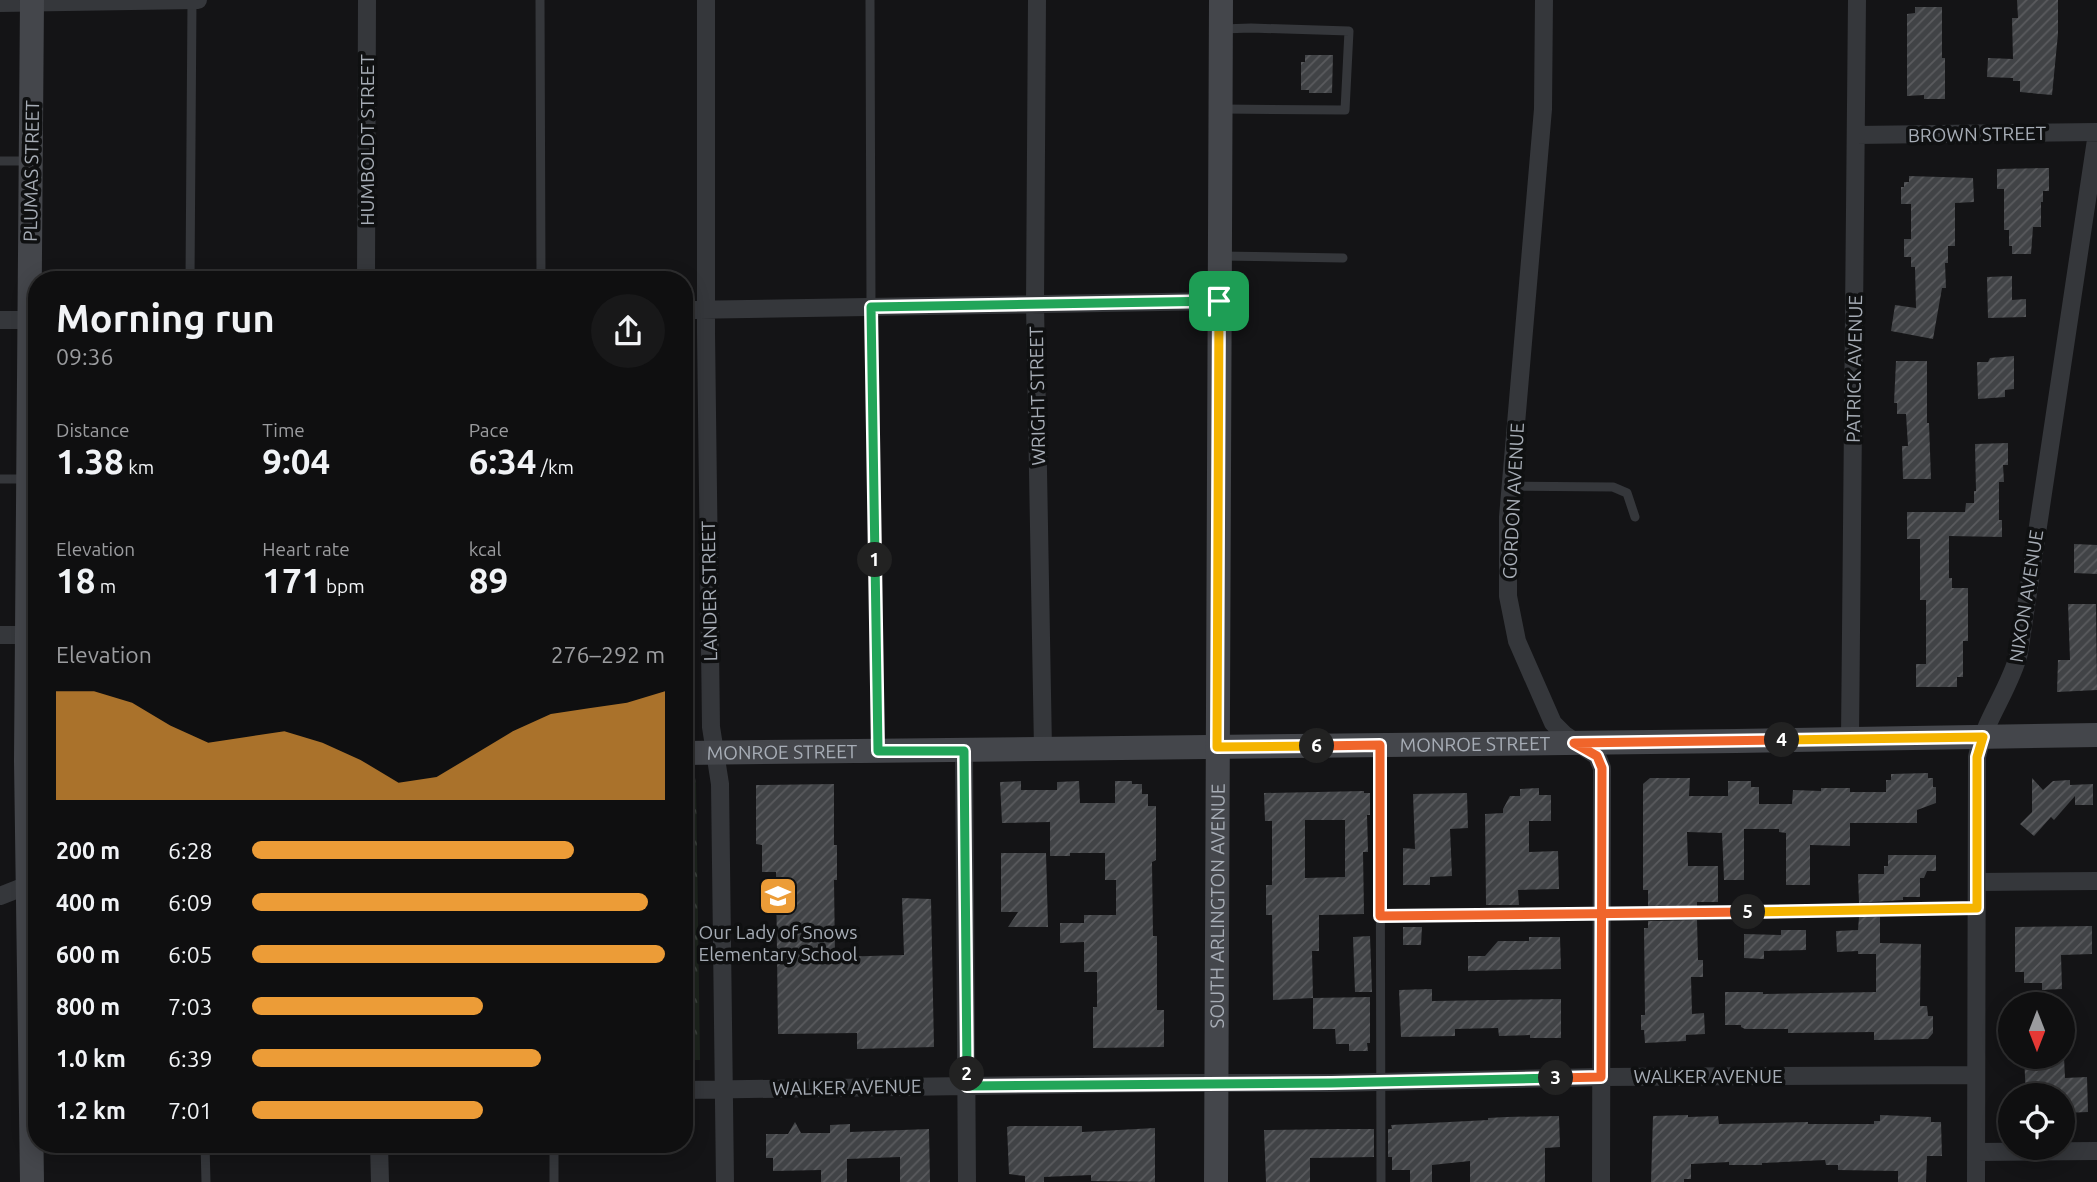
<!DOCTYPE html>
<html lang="en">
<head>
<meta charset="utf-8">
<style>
	body { margin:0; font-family:Ubuntu,sans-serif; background:#181819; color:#f1f3f6; height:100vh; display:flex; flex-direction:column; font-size:26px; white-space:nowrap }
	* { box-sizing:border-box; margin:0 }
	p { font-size:23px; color:#9b9c9f }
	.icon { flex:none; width:38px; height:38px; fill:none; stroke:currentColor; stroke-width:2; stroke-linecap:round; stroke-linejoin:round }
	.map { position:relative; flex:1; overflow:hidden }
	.side { position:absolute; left:28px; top:271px; width:665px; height:882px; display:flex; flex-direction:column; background:#0f0f10; border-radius:28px; box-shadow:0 4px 18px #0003,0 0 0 2px #2f2f30 }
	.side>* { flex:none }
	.needle { width:46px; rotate:180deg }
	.fabs { position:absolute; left:1998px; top:992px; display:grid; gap:14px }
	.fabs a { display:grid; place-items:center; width:77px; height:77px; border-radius:50%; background:#0f0f10; box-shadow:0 4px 18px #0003,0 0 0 2px #2f2f30; font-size:35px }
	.pin { position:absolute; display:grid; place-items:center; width:60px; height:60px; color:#fff; margin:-30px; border-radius:14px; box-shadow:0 4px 10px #0006 }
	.km { position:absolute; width:35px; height:35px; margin:-18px; border-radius:50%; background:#222; color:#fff; font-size:19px; line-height:35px; text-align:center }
	.round { display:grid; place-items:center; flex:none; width:74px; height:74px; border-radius:37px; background:#181819 }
	.summary { display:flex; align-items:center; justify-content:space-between; height:119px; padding:0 28px }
	h1 { font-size:38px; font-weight:600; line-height:52px }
	.metrics { display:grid; grid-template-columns:repeat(3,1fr); gap:10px; height:119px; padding:7px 28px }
	.metrics div { display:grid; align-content:center }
	.metrics b { font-size:35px; font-weight:600 }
	.metrics small { font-size:19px; font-weight:400 }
	.metrics p { font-size:19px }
	.chart { height:196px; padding:14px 28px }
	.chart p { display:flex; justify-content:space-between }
	.chart svg { width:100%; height:126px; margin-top:7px; fill:#ec9c37; opacity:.7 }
	ul { padding:0 28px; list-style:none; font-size:23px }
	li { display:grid; grid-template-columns:112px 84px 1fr; align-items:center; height:52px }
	li i { height:18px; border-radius:9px; background:#ec9c37 }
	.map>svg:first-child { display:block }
	.park { fill:url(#park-crowns) }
	.building { fill:url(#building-hatch); fill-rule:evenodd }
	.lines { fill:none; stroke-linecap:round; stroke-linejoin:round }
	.path { stroke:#3c3e42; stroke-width:3.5; stroke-dasharray:3.5 5; stroke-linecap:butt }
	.lane { stroke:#35373b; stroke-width:9 }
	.street { stroke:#35373b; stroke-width:18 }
	.secondary { stroke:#44464b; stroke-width:24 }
	.split-1-casing { stroke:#fff; stroke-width:14 }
	.split-2-casing { stroke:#fff; stroke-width:14 }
	.split-3-casing { stroke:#fff; stroke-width:14 }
	.split-4-casing { stroke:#fff; stroke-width:14 }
	.split-5-casing { stroke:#fff; stroke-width:14 }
	.split-6-casing { stroke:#fff; stroke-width:14 }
	.split-7-casing { stroke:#fff; stroke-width:14 }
	.split-1 { stroke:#22a559; stroke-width:9 }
	.split-2 { stroke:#22a559; stroke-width:9 }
	.split-3 { stroke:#22a559; stroke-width:9 }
	.split-4 { stroke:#f0652b; stroke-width:9 }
	.split-5 { stroke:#f5b400; stroke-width:9 }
	.split-6 { stroke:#f0652b; stroke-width:9 }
	.split-7 { stroke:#f5b400; stroke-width:9 }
	.labels { text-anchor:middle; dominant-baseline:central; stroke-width:7; stroke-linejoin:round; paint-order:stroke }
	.street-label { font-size:19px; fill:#a7adb6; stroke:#0f1011 }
	.poi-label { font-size:19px; fill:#a7adb6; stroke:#0f1011 }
</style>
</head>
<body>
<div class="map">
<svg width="2097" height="1182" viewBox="0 0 2097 1182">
	<defs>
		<pattern id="park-crowns" width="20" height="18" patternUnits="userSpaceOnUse" patternTransform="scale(1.75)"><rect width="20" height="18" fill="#1d241d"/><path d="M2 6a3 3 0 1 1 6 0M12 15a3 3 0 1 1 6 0" fill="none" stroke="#3b413c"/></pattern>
		<pattern id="building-hatch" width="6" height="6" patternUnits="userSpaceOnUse" patternTransform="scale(1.75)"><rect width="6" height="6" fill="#414346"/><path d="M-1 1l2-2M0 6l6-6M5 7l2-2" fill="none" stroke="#5a5b5e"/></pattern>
	</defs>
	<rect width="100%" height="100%" fill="#141416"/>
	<path class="park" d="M 684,771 L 694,772 L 696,784 L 700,1060 L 684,1060 Z"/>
	<path class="building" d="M 2017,0 L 2058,0 L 2058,34 L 2052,95 L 2020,92 L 2020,81 L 2013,81 L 2013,78 L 1987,77 L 1988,58 L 2013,59 L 2012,18 L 2018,18 Z
		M 1915,7 L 1942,7 L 1942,58 L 1945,58 L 1945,99 L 1924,99 L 1924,95 L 1907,96 L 1907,14 L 1915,13 Z
		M 1305,55 L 1333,55 L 1332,93 L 1309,93 L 1309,90 L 1301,90 L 1301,62 L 1305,62 Z
		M 2049,168 L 2049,191 L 2043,191 L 2043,202 L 2041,202 L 2041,227 L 2033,227 L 2031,254 L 2012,254 L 2012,246 L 2009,246 L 2009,230 L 2004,230 L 2004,189 L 1997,189 L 1997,169 Z
		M 1909,176 L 1973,178 L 1974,202 L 1955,203 L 1955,246 L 1948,246 L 1948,263 L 1945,263 L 1946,288 L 1942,288 L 1933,339 L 1891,331 L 1895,305 L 1916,308 L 1915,267 L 1911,267 L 1911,257 L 1904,257 L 1904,239 L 1911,239 L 1911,204 L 1901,204 L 1901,187 L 1904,187 L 1904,182 L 1909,182 Z
		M 2012,276 L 2012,300 L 2026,299 L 2026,317 L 1988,318 L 1987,277 Z
		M 2014,356 L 2014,389 L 2005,390 L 2005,397 L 1978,399 L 1977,362 L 1988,362 L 1990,358 Z
		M 1896,361 L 1927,361 L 1927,423 L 1929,423 L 1931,479 L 1903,479 L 1902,446 L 1908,446 L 1906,414 L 1897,414 L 1897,403 L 1894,403 Z
		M 2008,443 L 2008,465 L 2003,465 L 2004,482 L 1999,482 L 1999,520 L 2002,520 L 2002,537 L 1949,536 L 1949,578 L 1952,578 L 1952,588 L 1968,588 L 1968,641 L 1963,641 L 1963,677 L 1957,677 L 1957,687 L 1916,687 L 1916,664 L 1926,664 L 1926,600 L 1920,600 L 1920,539 L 1907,539 L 1907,512 L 1965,512 L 1966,503 L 1974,503 L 1974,491 L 1976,491 L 1975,444 Z
		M 2074,544 L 2097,545 L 2097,574 L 2074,573 Z
		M 2068,604 L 2096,604 L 2097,690 L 2057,692 L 2058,660 L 2070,660 Z
		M 1928,773 L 1928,778 L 1933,778 L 1933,787 L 1936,787 L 1936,803 L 1917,810 L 1917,823 L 1850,823 L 1850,846 L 1810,845 L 1810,885 L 1786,885 L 1786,833 L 1779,832 L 1779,829 L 1744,829 L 1744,880 L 1724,880 L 1722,833 L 1687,832 L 1688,866 L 1718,866 L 1718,902 L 1697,902 L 1697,906 L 1648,907 L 1648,890 L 1643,890 L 1643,784 L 1650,778 L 1690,778 L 1689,796 L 1728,796 L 1728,781 L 1751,781 L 1751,787 L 1759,787 L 1759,804 L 1792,804 L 1793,790 L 1821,791 L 1821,788 L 1850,788 L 1850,792 L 1886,792 L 1886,780 L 1891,780 L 1891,774 Z
		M 2032,778 L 2043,790 L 2053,781 L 2070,780 L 2070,785 L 2093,784 L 2093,805 L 2075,805 L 2075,796 L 2054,820 L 2051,817 L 2034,836 L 2020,824 L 2032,812 Z
		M 1021,781 L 1021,790 L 1057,790 L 1057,782 L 1079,781 L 1080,803 L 1115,803 L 1115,781 L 1132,781 L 1132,784 L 1142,784 L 1142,794 L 1148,794 L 1148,806 L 1156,806 L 1156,860 L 1152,862 L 1153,936 L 1157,936 L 1157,1010 L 1164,1010 L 1164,1047 L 1093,1048 L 1093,1007 L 1097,1007 L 1097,972 L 1084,972 L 1084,942 L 1060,943 L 1060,923 L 1084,923 L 1084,915 L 1116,915 L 1116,880 L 1105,880 L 1105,853 L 1070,853 L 1070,856 L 1050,856 L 1050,822 L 1002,823 L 1000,782 Z
		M 834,784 L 834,845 L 837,845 L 837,880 L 834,880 L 835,957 L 904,955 L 902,898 L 931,899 L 934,1047 L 857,1049 L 857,1033 L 778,1034 L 776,872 L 762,872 L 762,845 L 756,844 L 756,785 Z
		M 1539,788 L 1539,795 L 1551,795 L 1551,821 L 1529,821 L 1529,852 L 1558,851 L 1559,889 L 1518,890 L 1519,905 L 1486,905 L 1485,814 L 1503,813 L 1503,809 L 1510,796 L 1520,796 L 1520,789 Z
		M 1364,791 L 1364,793 L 1370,793 L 1370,815 L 1367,815 L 1368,852 L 1363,852 L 1364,914 L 1319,915 L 1319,951 L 1312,951 L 1313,998 L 1370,997 L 1370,1043 L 1367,1043 L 1368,1051 L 1349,1051 L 1349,1044 L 1336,1044 L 1335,1029 L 1313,1029 L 1313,998 L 1273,1000 L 1272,915 L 1266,915 L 1266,885 L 1272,885 L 1272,821 L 1265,821 L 1264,793 ZM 1305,820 L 1345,820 L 1345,877 L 1305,878 Z
		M 1467,793 L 1468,828 L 1450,829 L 1452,876 L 1430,877 L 1430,885 L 1403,885 L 1403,848 L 1415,849 L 1413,794 Z
		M 1001,853 L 1046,853 L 1048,927 L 1008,927 L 1018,912 L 1001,912 Z
		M 1888,855 L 1936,855 L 1936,871 L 1927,871 L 1924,878 L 1920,878 L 1920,897 L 1903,897 L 1903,900 L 1859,903 L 1858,874 L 1884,874 L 1884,866 L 1888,866 Z
		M 1859,917 L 1880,917 L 1880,943 L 1921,944 L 1920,1006 L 1927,1006 L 1928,1016 L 1933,1016 L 1933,1033 L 1928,1039 L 1874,1040 L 1874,1032 L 1788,1033 L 1788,1029 L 1745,1029 L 1741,1027 L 1741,1025 L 1725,1025 L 1725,992 L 1763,992 L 1763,994 L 1876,992 L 1876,954 L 1858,954 L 1858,951 L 1837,952 L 1836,931 L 1858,930 Z
		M 1697,920 L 1698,960 L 1703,960 L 1703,977 L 1691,977 L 1692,1014 L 1704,1013 L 1705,1034 L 1686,1035 L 1686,1041 L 1645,1043 L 1644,1030 L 1641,1030 L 1641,1015 L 1645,1015 L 1644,928 L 1648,928 L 1648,921 Z
		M 2092,926 L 2092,954 L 2061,955 L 2062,989 L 2042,990 L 2042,983 L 2024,983 L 2024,972 L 2015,972 L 2015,927 Z
		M 1403,927 L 1422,927 L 1421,945 L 1403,945 Z
		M 1781,930 L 1806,930 L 1806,950 L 1764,951 L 1764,959 L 1744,958 L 1744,934 L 1781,935 Z
		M 1370,936 L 1372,992 L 1355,992 L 1353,937 Z
		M 1529,937 L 1560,937 L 1561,969 L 1468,971 L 1468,956 L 1485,956 L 1498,941 L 1529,941 Z
		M 1432,989 L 1432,1001 L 1561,999 L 1561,1038 L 1530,1038 L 1530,1035 L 1499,1036 L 1498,1028 L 1455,1029 L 1455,1036 L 1401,1037 L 1399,990 Z
		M 2024,1057 L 2064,1057 L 2065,1078 L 2087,1077 L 2088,1112 L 2063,1113 L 2063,1096 L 2026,1096 Z
		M 1688,1115 L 1688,1117 L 1718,1116 L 1719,1124 L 1808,1122 L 1808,1124 L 1874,1124 L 1874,1121 L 1880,1121 L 1880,1115 L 1931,1117 L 1931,1122 L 1941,1122 L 1942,1156 L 1927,1156 L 1926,1182 L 1898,1182 L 1898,1171 L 1838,1170 L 1838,1165 L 1826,1165 L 1825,1160 L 1762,1163 L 1762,1165 L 1729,1165 L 1729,1162 L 1691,1164 L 1691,1179 L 1684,1179 L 1684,1182 L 1651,1182 L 1653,1116 Z
		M 1559,1116 L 1560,1147 L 1545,1148 L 1545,1182 L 1470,1182 L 1470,1161 L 1432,1165 L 1432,1182 L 1410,1182 L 1410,1170 L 1392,1170 L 1392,1157 L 1388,1157 L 1388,1129 L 1392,1129 L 1391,1125 L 1488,1120 L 1488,1118 L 1506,1117 Z
		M 795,1122 L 801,1133 L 830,1133 L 830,1125 L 850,1124 L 850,1132 L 929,1129 L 930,1182 L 900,1182 L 900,1157 L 847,1159 L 847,1182 L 821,1182 L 821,1170 L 773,1171 L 773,1158 L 766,1158 L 766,1134 L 788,1134 Z
		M 1010,1126 L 1082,1126 L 1082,1132 L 1155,1128 L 1155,1182 L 1091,1181 L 1091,1175 L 1044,1177 L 1044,1182 L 1025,1182 L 1025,1176 L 1009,1174 L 1007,1127 Z
		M 1338,1129 L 1374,1129 L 1374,1157 L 1310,1158 L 1310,1182 L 1266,1182 L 1264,1130 Z"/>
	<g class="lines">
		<path class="path" d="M 684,924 L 691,924"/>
		<path class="lane" d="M 540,0 L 541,280
			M 870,0 L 871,307 L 878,750
			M 1222,29 L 1251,28 L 1349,31 L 1345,110 L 1223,109
			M 0,161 L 29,161
			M 1221,256 L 1343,258
			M 190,280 L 192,0
			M 0,479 L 25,479
			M 1511,486 L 1613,487 L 1627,493 L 1635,517
			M 1380,746 L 1381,1182
			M 1380,916 L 1601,915 L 1977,908
			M 205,1144 L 206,1182
			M 554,1144 L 554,1182"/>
		<path class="street" d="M 706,0 L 706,333 L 711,727 L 720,784 L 725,1182
			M 1037,0 L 1035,304 L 1043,749
			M 1544,0 L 1543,109 L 1508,517 L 1508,596 L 1517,641 L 1553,723 L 1565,735 L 1597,756 L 1602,768 L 1601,1182
			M 0,3 L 198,0
			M 1856,135 L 2097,132
			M 366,280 L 367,0
			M 684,310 L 1219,301
			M 0,320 L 37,320
			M 0,635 L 26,635
			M 1850,738 L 1857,0
			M 964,751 L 967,1182
			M 1977,882 L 2097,881
			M 0,896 L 28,885
			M 684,1090 L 1180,1083 L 1331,1083 L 1601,1077 L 1976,1075
			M 379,1144 L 380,1182
			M 1976,1152 L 2097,1151
			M 1976,1182 L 1977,757 C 1984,720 2010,689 2019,653 L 2097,133"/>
		<g class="secondary">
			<path d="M 32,0 L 26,761 L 32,1182"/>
			<path id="s1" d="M 684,753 L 1736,741 L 2097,735"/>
			<path id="s2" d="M 1216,1182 L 1221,0"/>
		</g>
	</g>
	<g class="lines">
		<defs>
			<path id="split-1" d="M 875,560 L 871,307 L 1219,301"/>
			<path id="split-2" d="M 875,560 L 878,751 L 964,751 L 967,1074"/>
			<path id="split-3" d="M 967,1074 L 967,1086 L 1331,1083 L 1556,1078"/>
			<path id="split-4" d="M 1556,1078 L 1601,1077 L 1602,768 L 1597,756 L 1574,743 L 1782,740"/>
			<path id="split-5" d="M 1748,912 L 1977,908 L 1977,757 L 1983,737 L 1782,740"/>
			<path id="split-6" d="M 1317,746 L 1380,745 L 1380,916 L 1748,912"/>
			<path id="split-7" d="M 1219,301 L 1217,747 L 1317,746"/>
		</defs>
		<use href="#split-1" class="split-1-casing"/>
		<use href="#split-2" class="split-2-casing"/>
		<use href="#split-3" class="split-3-casing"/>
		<use href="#split-4" class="split-4-casing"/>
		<use href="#split-5" class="split-5-casing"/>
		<use href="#split-6" class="split-6-casing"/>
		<use href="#split-7" class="split-7-casing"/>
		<use href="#split-1" class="split-1"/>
		<use href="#split-2" class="split-2"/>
		<use href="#split-3" class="split-3"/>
		<use href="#split-4" class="split-4"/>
		<use href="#split-5" class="split-5"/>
		<use href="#split-6" class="split-6"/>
		<use href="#split-7" class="split-7"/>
	</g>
	<defs>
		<symbol id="school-square" viewBox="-11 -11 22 22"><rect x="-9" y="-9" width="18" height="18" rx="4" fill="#ec9c37" stroke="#0f1011"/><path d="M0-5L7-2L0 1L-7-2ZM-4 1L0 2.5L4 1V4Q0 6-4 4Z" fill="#fff"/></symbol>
	</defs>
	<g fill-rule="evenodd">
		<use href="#school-square" x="756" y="874" width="44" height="44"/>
	</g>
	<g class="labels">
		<g class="street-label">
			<text transform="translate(1977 134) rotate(-1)">BROWN STREET</text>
			<text transform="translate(367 140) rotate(-90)">HUMBOLDT STREET</text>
			<text transform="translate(31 171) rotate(-89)">PLUMAS STREET</text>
			<text transform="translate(1854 369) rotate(-89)">PATRICK AVENUE</text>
			<text transform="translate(1037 396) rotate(-91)">WRIGHT STREET</text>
			<text transform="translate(1513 501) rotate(-87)">GORDON AVENUE</text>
			<text transform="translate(709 591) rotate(-91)">LANDER STREET</text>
			<text transform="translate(2026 596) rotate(-81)">NIXON AVENUE</text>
			<text stroke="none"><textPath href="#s1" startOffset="791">MONROE STREET</textPath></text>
			<text stroke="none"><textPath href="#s1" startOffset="98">MONROE STREET</textPath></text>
			<text stroke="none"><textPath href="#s2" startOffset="276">SOUTH ARLINGTON AVENUE</textPath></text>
			<text x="1708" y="1076">WALKER AVENUE</text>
			<text transform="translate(847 1087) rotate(-1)">WALKER AVENUE</text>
		</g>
		<g class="poi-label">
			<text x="778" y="932">Our Lady of Snows<tspan x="778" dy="22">Elementary School</tspan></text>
		</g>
	</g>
</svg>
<div class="fabs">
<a><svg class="needle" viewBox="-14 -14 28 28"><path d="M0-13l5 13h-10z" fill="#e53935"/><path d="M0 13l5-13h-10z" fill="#9b9c9f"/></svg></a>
<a><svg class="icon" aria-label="locate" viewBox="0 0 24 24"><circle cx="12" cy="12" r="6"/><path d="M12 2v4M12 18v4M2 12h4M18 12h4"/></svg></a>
</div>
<div class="pin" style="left:1219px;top:301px;background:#1e9e55"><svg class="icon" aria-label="arrive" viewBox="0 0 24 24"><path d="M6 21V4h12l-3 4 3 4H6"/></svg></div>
<b class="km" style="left:875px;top:560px">1</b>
<b class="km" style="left:967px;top:1074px">2</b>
<b class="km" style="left:1556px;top:1078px">3</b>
<b class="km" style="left:1782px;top:740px">4</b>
<b class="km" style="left:1748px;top:912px">5</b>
<b class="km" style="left:1317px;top:746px">6</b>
<section class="side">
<div class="summary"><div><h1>Morning run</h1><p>09:36</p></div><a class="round"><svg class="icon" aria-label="share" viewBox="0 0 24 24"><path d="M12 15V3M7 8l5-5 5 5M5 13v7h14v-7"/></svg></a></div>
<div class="metrics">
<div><p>Distance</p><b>1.38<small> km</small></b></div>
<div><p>Time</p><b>9:04</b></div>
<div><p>Pace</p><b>6:34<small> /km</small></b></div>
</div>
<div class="metrics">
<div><p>Elevation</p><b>18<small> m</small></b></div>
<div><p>Heart rate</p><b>171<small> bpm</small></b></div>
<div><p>kcal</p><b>89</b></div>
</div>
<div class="chart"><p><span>Elevation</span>276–292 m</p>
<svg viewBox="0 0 160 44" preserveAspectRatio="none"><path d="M0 44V6L10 6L20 10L30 18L40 24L50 22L60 20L70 24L80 30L90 38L100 36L110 28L120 20L130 14L140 12L150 10L160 6V44z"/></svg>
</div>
<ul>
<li><b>200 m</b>6:28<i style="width:78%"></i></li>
<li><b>400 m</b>6:09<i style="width:96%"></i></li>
<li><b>600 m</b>6:05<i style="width:100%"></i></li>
<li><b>800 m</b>7:03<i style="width:56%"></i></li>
<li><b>1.0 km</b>6:39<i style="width:70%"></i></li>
<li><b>1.2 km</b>7:01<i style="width:56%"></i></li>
</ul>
</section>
</div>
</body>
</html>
